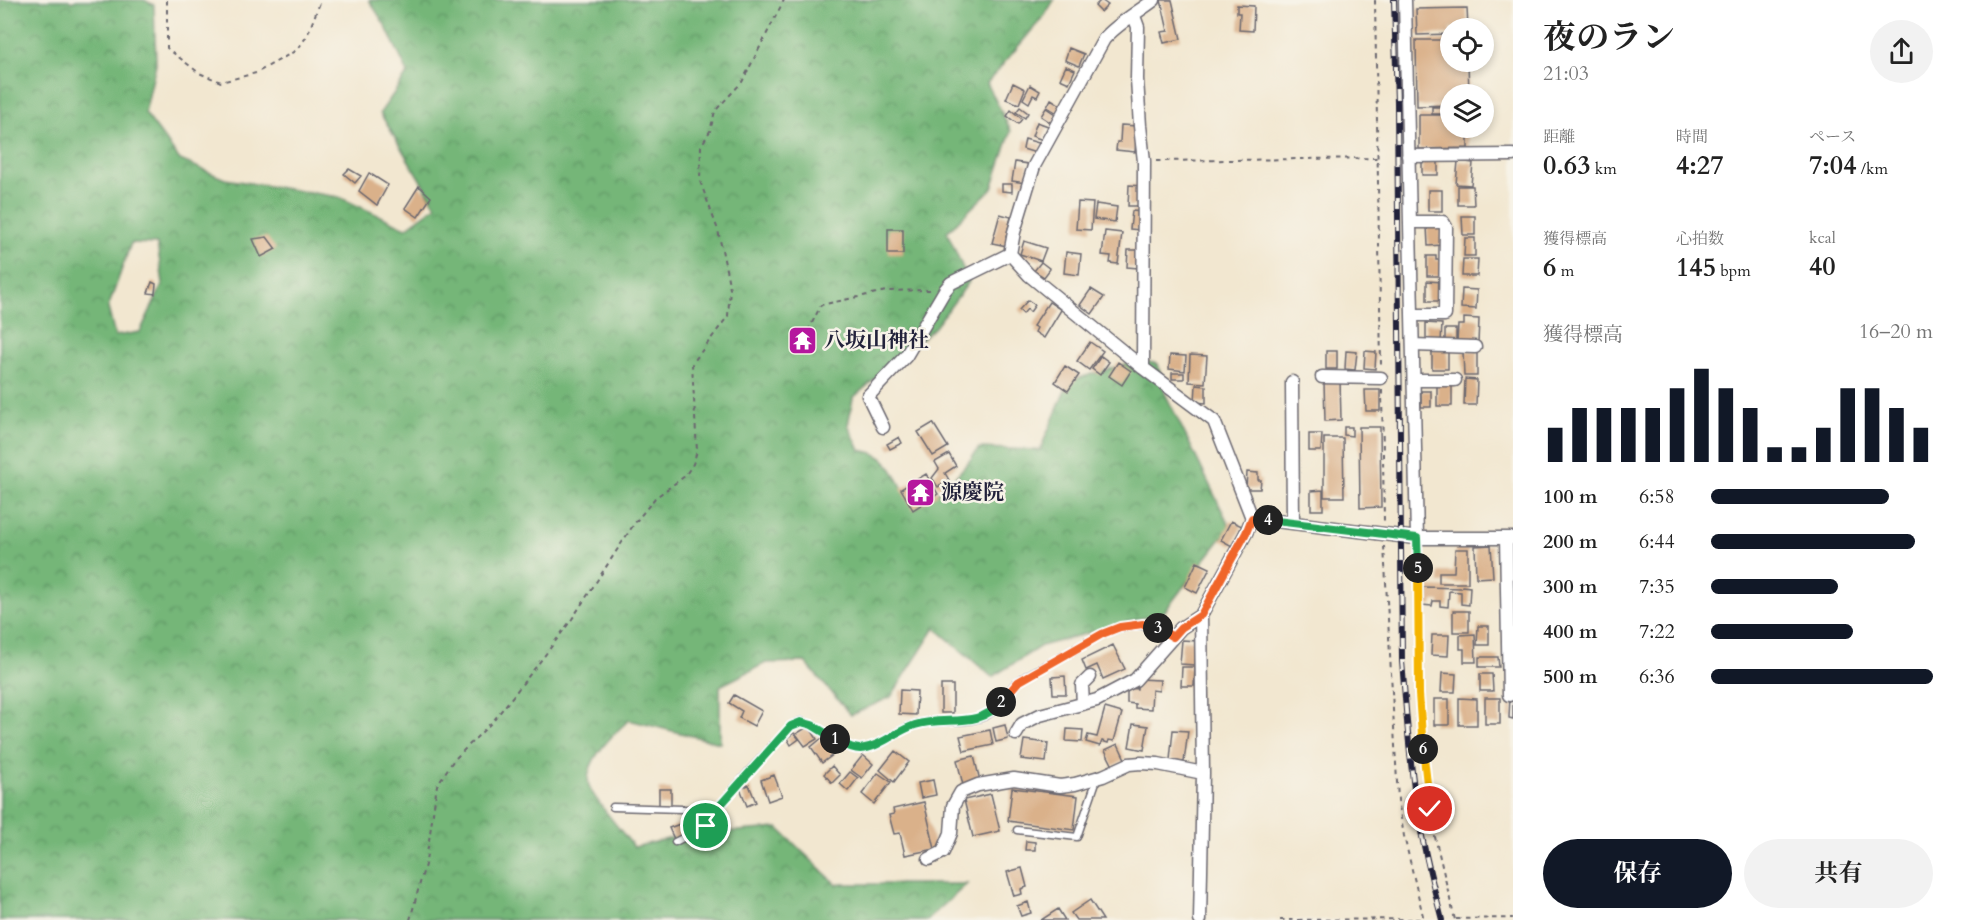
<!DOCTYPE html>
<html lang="ja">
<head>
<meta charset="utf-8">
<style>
	body { margin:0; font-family:Cardo,"Noto Serif JP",serif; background:#f2f2f2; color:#222; height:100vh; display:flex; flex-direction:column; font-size:22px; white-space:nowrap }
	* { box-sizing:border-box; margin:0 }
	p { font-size:20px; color:#767676 }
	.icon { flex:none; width:33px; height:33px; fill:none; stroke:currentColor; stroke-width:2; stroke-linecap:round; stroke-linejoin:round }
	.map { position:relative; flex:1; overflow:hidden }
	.panel { display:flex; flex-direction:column; background:#fff; width:450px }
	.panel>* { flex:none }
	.buttons { position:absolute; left:1440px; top:18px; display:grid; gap:12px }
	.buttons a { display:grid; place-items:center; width:54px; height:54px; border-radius:50%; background:#fff; box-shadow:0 3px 9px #0003; font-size:30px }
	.pin { position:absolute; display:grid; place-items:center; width:51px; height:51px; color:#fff; margin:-26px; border:3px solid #fff; border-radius:50%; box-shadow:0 2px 6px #0007 }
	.km { position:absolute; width:30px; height:30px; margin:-15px; border-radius:50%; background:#222; color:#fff; font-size:16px; line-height:30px; text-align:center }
	.round { display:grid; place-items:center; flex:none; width:63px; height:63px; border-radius:32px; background:#f2f2f2 }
	.headline { display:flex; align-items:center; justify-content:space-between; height:102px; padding:0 30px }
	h1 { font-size:33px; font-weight:700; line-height:45px }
	.figures { display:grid; grid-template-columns:repeat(3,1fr); gap:9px; height:102px; padding:6px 30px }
	.figures div { display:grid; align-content:center }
	.figures b { font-size:26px; font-weight:700 }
	.figures small { font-size:16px; font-weight:400 }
	.figures p { font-size:16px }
	.chart { height:168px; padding:12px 30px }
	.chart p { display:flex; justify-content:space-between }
	.chart svg { width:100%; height:108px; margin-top:6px; stroke:#111827; stroke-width:6 }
	.primary-button { display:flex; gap:12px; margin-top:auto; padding:12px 30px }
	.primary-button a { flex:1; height:69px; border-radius:36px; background:#111827; color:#fff; font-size:24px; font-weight:700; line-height:69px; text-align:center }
	.primary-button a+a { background:#f2f2f2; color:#222 }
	ul { padding:0 30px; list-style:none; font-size:20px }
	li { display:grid; grid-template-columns:96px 72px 1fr; align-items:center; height:45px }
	li i { height:15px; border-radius:8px; background:#111827 }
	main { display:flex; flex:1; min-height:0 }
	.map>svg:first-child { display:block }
	.forest { fill:url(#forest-crowns); stroke:#4b6c5a; stroke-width:1.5; fill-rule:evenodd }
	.building { fill:#dab18a }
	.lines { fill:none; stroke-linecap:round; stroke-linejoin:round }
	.lane-casing { stroke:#6b676f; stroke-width:9 }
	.street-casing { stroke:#6b676f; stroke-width:15 }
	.path { stroke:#6b676f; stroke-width:2; stroke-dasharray:4.5 4.5; stroke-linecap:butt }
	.lane { stroke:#fff; stroke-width:6 }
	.street { stroke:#fff; stroke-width:12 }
	.rail-casing { stroke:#22223b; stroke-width:6 }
	.rail { stroke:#f7f3e8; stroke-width:4; stroke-dasharray:11; stroke-linecap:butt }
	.split-1-casing { stroke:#fff; stroke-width:12 }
	.split-2-casing { stroke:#fff; stroke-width:12 }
	.split-3-casing { stroke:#fff; stroke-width:12 }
	.split-4-casing { stroke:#fff; stroke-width:12 }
	.split-5-casing { stroke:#fff; stroke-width:12 }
	.split-6-casing { stroke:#fff; stroke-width:12 }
	.split-7-casing { stroke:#fff; stroke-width:12 }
	.split-1 { stroke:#22a559; stroke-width:8 }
	.split-2 { stroke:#22a559; stroke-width:8 }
	.split-3 { stroke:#f0652b; stroke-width:8 }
	.split-4 { stroke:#f0652b; stroke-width:8 }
	.split-5 { stroke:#22a559; stroke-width:8 }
	.split-6 { stroke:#f5b400; stroke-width:8 }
	.split-7 { stroke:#f5b400; stroke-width:8 }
	.labels { text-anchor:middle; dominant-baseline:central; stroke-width:5; stroke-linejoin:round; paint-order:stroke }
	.poi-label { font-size:21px; font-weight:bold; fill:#22223b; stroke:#f7f3e8; text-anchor:start }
</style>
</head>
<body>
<main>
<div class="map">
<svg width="1513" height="920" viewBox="0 0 1513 920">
	<defs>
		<pattern id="forest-crowns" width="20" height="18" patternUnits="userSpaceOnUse" patternTransform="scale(1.5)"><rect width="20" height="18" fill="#74b678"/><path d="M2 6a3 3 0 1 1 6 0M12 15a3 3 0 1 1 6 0" fill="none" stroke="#5f9464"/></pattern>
	</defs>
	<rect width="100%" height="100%" fill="#f7f3e8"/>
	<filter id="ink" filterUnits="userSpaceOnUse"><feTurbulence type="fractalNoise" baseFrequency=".0167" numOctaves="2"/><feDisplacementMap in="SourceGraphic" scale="12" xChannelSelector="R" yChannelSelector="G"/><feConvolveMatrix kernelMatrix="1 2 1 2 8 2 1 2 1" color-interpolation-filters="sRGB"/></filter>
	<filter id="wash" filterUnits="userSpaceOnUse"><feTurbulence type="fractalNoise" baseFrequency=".008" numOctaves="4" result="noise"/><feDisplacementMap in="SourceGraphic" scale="24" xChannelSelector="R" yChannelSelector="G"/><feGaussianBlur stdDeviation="1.35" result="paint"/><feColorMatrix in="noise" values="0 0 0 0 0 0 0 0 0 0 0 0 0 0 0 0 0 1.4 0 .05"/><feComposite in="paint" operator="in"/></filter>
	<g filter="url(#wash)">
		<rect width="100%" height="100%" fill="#f2e7d0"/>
		<path class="forest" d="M 0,0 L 69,0 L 71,2 L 77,0 L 144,0 L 154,5 L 156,64 L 145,113 L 180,160 L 225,179 L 339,197 L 406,228 L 436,206 L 380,113 L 408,73 L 385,25 L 369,0 L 1054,0 L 1045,15 L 987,83 L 1011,131 L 992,188 L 947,232 L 969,282 L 935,327 L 853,398 L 848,425 L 860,450 C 866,451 874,453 879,456 C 893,463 905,495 913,509 C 943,491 959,476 979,448 L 1040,450 L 1069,381 L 1139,360 L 1158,364 L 1165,393 L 1230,527 L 1164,612 L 1041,646 L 992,677 L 935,628 L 891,697 L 851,715 L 805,662 L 766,663 L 720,686 L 720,743 L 629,720 C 613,734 583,762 589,786 C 590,794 626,837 634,847 L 685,835 L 778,828 L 836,884 L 967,884 L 927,920 L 0,920 ZM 131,243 L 157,244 L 163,283 L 140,332 L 115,336 L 108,308 Z"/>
		<g id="blocks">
			<path class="building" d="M 1101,0 L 1108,5 L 1101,12 L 1095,6 Z
				M 1161,0 L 1172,0 L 1181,39 L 1164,43 L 1161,32 L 1168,31 Z
				M 1237,5 L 1254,6 L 1253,31 L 1239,30 L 1240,13 L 1237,13 Z
				M 1467,8 L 1468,28 L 1450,28 L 1450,34 L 1417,35 L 1416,9 Z
				M 1416,40 L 1450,40 L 1450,62 L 1468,62 L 1469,94 L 1450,94 L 1450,105 L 1417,106 Z
				M 1069,48 L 1084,54 L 1079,66 L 1065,60 Z
				M 1066,66 L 1075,70 L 1069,83 L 1060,79 Z
				M 1013,83 L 1025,89 L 1019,104 L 1006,99 Z
				M 1030,85 L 1040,91 L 1037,97 L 1033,95 L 1029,103 L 1023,99 Z
				M 1051,99 L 1062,106 L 1057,113 L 1047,107 Z
				M 1020,107 L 1028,113 L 1025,118 L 1016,112 Z
				M 1432,107 L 1450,107 L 1450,114 L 1432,114 Z
				M 1046,108 L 1058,116 L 1053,124 L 1041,116 Z
				M 1011,110 L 1022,119 L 1018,124 L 1007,116 Z
				M 1419,115 L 1450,115 L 1450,128 L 1468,128 L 1468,148 L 1419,149 Z
				M 1037,122 L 1048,126 L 1043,140 L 1032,136 Z
				M 1121,125 L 1137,126 L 1135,152 L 1116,150 L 1117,142 L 1120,142 Z
				M 1025,139 L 1042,144 L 1039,154 L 1023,149 Z
				M 1458,161 L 1473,163 L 1471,185 L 1456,184 Z
				M 1015,162 L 1028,164 L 1026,183 L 1012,181 Z
				M 1422,162 L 1438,162 L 1438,175 L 1422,175 Z
				M 349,169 L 361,176 L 355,183 L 344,174 Z
				M 369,173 L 388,185 L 377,205 L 359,191 Z
				M 1002,184 L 1012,184 L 1012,192 L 1002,191 Z
				M 1129,185 L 1141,186 L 1140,206 L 1128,206 Z
				M 419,186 L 431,197 L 418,217 L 405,208 Z
				M 1458,186 L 1473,186 L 1474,205 L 1458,205 Z
				M 1428,190 L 1442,190 L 1442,211 L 1428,211 Z
				M 1078,202 L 1093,203 L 1091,230 L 1076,229 Z
				M 1096,204 L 1117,207 L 1115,222 L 1094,219 Z
				M 1132,211 L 1142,212 L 1140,230 L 1130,229 Z
				M 1000,214 L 1011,217 L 1006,237 L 1009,238 L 1007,246 L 992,243 Z
				M 1462,216 L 1475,216 L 1475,235 L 1463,235 Z
				M 1441,225 L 1442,245 L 1428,246 L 1427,226 Z
				M 888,229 L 903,229 L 903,254 L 888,254 Z
				M 1105,231 L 1122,233 L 1118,264 L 1110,263 L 1111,256 L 1102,255 Z
				M 267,237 L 276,249 L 261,257 L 253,239 Z
				M 1465,238 L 1475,238 L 1475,256 L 1464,256 Z
				M 1024,241 L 1046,248 L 1041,261 L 1020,254 Z
				M 1128,250 L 1139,250 L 1138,268 L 1127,267 Z
				M 1066,252 L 1081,254 L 1079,275 L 1064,273 Z
				M 1427,256 L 1436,256 L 1436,260 L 1442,260 L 1442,276 L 1427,276 Z
				M 1463,259 L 1478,259 L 1477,276 L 1462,276 Z
				M 1041,262 L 1050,269 L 1044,277 L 1034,271 Z
				M 1427,281 L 1443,282 L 1443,301 L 1427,301 Z
				M 152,282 L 156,284 L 155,294 L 148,293 Z
				M 1091,289 L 1104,297 L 1092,314 L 1080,305 Z
				M 1462,289 L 1477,290 L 1476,309 L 1461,308 Z
				M 1028,300 L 1035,305 L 1030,312 L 1027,309 L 1023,314 L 1019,310 Z
				M 1049,302 L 1061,310 L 1044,338 L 1035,332 L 1037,328 L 1033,326 Z
				M 1464,318 L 1479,319 L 1478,343 L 1457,342 L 1458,325 L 1464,325 Z
				M 1426,323 L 1442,324 L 1441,342 L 1426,341 Z
				M 1445,329 L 1456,329 L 1456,342 L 1445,342 Z
				M 798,333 L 812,338 L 808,348 L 804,346 L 802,351 L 796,349 L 798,344 L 795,343 Z
				M 1090,342 L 1103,351 L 1089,370 L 1077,361 Z
				M 1432,349 L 1448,349 L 1448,369 L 1432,369 Z
				M 1326,351 L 1337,351 L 1337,369 L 1326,369 Z
				M 1346,351 L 1357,352 L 1355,370 L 1345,369 Z
				M 1365,351 L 1376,352 L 1375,369 L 1364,368 Z
				M 1463,351 L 1477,351 L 1477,376 L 1464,376 Z
				M 1170,355 L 1186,356 L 1185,371 L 1169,369 Z
				M 1190,355 L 1207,356 L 1205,383 L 1189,382 Z
				M 1101,356 L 1109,362 L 1100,375 L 1092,369 Z
				M 1118,362 L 1131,371 L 1122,385 L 1109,376 Z
				M 1065,366 L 1079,375 L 1068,391 L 1055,382 Z
				M 1172,373 L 1184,373 L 1184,379 L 1172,379 Z
				M 1465,379 L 1477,380 L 1476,405 L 1464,405 Z
				M 1340,380 L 1341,420 L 1325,421 L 1324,381 Z
				M 1437,382 L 1452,382 L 1452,406 L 1437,406 Z
				M 1196,385 L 1206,386 L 1206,403 L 1195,402 Z
				M 1365,390 L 1380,390 L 1380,411 L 1366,411 Z
				M 1421,391 L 1431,391 L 1431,407 L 1421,407 Z
				M 933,423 L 948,447 L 933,456 L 918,432 Z
				M 1344,427 L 1352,427 L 1352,436 L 1344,435 Z
				M 1359,427 L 1380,427 L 1381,507 L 1360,508 Z
				M 1309,434 L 1322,434 L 1321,451 L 1309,451 Z
				M 899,437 L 902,443 L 890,449 L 887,444 Z
				M 1324,438 L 1343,438 L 1344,497 L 1324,497 Z
				M 949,454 L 956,466 L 945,473 L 949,480 L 938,487 L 932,478 L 939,469 L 935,462 Z
				M 1247,472 L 1258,473 L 1258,480 L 1261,480 L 1260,489 L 1246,489 Z
				M 926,474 L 938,494 L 913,510 L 901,489 Z
				M 1323,490 L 1323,510 L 1311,510 L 1311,491 Z
				M 1231,521 L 1242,526 L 1232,546 L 1221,540 Z
				M 1491,545 L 1493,577 L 1476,578 L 1475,546 Z
				M 1455,549 L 1468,549 L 1468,583 L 1439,583 L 1439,572 L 1454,572 Z
				M 1197,562 L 1210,568 L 1197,593 L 1185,587 Z
				M 1462,586 L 1470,587 L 1469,605 L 1461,604 L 1461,592 L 1449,591 L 1448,607 L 1440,606 L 1440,601 L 1433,601 L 1432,606 L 1422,605 L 1423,587 L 1461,588 Z
				M 1453,611 L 1469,611 L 1469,632 L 1453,632 Z
				M 1478,626 L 1489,626 L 1489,645 L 1477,645 Z
				M 1475,634 L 1476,662 L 1464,662 L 1464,649 L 1460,649 L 1460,635 Z
				M 1432,635 L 1449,635 L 1448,656 L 1431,655 Z
				M 1182,640 L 1197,641 L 1195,665 L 1180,664 Z
				M 1113,645 L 1125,669 L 1103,679 L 1097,665 L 1086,670 L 1082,660 Z
				M 1479,657 L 1498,657 L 1499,667 L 1479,667 Z
				M 1182,667 L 1195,667 L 1194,686 L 1181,686 Z
				M 1442,673 L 1456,674 L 1455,692 L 1441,692 Z
				M 1480,674 L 1492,674 L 1493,691 L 1480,691 Z
				M 1065,676 L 1066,694 L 1053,694 L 1052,677 Z
				M 1137,679 L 1160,680 L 1159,691 L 1152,690 L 1151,709 L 1135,708 L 1135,704 L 1127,703 L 1127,688 L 1137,689 Z
				M 941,685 L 953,685 L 953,713 L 941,713 Z
				M 900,690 L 917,691 L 916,715 L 899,714 Z
				M 734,695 L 762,711 L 754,726 L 739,718 L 742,711 L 729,703 Z
				M 1510,696 L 1513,696 L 1513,719 L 1509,718 Z
				M 1459,698 L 1477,699 L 1477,725 L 1459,725 Z
				M 1485,698 L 1500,698 L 1500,724 L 1485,724 Z
				M 1434,699 L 1449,699 L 1449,725 L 1434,725 Z
				M 1105,708 L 1122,713 L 1114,741 L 1109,740 L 1108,743 L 1102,741 L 1100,746 L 1086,742 L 1088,735 L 1097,737 Z
				M 1133,724 L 1148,726 L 1144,750 L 1129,747 Z
				M 1005,725 L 1008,739 L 996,742 L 993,728 Z
				M 809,726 L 817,739 L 805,746 L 796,734 Z
				M 1067,729 L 1083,730 L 1082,742 L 1066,741 Z
				M 990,730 L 993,745 L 964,751 L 960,736 Z
				M 1173,730 L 1188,731 L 1184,762 L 1170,760 Z
				M 794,733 L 799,739 L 791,745 L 787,738 Z
				M 822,738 L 834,754 L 822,763 L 811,747 Z
				M 1024,740 L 1048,743 L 1046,762 L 1021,759 Z
				M 1118,744 L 1125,759 L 1113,766 L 1105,750 Z
				M 895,751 L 909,762 L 894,782 L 880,770 Z
				M 863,755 L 873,764 L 862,778 L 851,770 Z
				M 974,756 L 980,781 L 963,785 L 957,760 Z
				M 832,766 L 840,775 L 832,783 L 824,774 Z
				M 850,772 L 858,778 L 848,791 L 840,784 Z
				M 878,773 L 891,782 L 874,804 L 862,794 Z
				M 774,775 L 782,796 L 768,801 L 761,780 Z
				M 933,780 L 936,795 L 921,798 L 918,783 Z
				M 749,785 L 756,802 L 747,806 L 740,788 Z
				M 1012,788 L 1078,796 L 1074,830 L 1008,821 Z
				M 659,789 L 671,789 L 671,806 L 659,806 Z
				M 991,794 L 1000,831 L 973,837 L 964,800 Z
				M 924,802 L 935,849 L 905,855 L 900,833 L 894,834 L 889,815 L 894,814 L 893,809 Z
				M 689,818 L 700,818 L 700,828 L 689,827 Z
				M 680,824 L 685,835 L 674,839 L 669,828 Z
				M 1026,841 L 1035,842 L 1035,850 L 1025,850 Z
				M 1022,868 L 1027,887 L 1021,889 L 1022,894 L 1014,896 L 1007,872 Z
				M 1090,900 L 1103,920 L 1076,920 L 1071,913 Z
				M 1028,902 L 1031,913 L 1021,916 L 1017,906 Z
				M 1058,909 L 1065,920 L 1041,920 Z"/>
		</g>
	</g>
	<g filter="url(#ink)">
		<use href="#blocks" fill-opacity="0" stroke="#6b676f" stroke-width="1.5"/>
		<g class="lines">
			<defs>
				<path id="lane" d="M 613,807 L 716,810
					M 1017,830 L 1077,837 L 1097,779
					M 675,842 L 706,826 L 716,810 L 751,769 L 791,726 L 801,721 C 819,727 841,748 858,749 C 881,749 896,729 917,724 C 938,719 964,725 985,716 C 999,710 1005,693 1016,683 C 1028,673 1046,666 1060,658 C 1096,637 1133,609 1173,637"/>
				<path id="street" d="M 1154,0 C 1137,13 1118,23 1104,39 L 1034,166 L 1014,232 L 1010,254 L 1029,275 L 1143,368 L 1214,421 L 1252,518 L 1246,533 L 1201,615 L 1203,773 L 1200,920
					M 1405,0 L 1417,538
					M 1134,16 L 1138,27 L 1137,79 L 1140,126 L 1144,161 L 1143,368
					M 1408,156 L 1513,155
					M 1411,222 L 1443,222 L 1446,227 L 1445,315 L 1413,315
					M 1413,345 L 1475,347
					M 1322,377 L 1381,378
					M 1414,380 L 1455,380
					M 1292,382 L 1293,523
					M 883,427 L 868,396 L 906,356 L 945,290 L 951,283 L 1010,254
					M 1252,518 L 1417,538 L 1513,538
					M 1506,538 L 1509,695
					M 1083,704 L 1082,685 L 1090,677
					M 1016,734 L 1022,724 L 1040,715 L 1097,700 L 1135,680 L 1181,628 L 1201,615
					M 929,859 L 943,852 L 951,833 L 953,806 L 961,792 L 978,785 L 1014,779 L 1060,786 L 1075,784 L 1103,776 L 1129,764 L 1141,763 L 1158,764 L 1203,773"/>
			</defs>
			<use href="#lane" class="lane-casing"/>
			<use href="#street" class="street-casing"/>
			<path class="path" d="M 167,0 L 167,48 L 199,73 L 221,82 L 256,73 L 297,50 L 307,36 L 321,0
				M 1375,0 L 1381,366
				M 1156,161 L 1378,158
				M 808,331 L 821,305 L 886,291 L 930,290
				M 1382,390 L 1384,522
				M 1384,546 L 1398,800 L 1404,836 L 1424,920
				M 1417,549 L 1422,744 L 1435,837 L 1455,920
				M 1456,919 L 1513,918
				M 410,920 L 426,861 L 437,785 L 453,761 L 494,720 L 542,659 L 572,619 L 634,524 L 655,498 L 685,476 L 693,464 L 697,451 L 692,364 L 728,316 L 730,289 L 718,230 L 700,181 L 701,146 L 710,131 L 715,111 L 742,82 L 784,0
				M 1280,920 L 1424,919"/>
			<use href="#lane" class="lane"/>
			<use href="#street" class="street"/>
			<defs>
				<path id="rail" d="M 1394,0 L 1397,103 L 1402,661 C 1406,709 1409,756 1416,803 C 1422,843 1432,882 1442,920"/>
			</defs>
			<use href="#rail" class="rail-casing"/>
			<use href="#rail" class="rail"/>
		</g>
	</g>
	<g class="lines" filter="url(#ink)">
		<defs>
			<path id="split-1" d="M 706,826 L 716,810 L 791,726 L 801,722 L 812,725 L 835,739"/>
			<path id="split-2" d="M 835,739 C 843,743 850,749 860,749 C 881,747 896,731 915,725 C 945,715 978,730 1001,702"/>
			<path id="split-3" d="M 1001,702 L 1018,682 L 1102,634 L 1120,627 L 1143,624 L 1158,628"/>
			<path id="split-4" d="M 1158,628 L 1173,637 L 1181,628 L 1201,615 L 1246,533 L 1252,518 L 1268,520"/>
			<path id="split-5" d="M 1268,520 L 1417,538 L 1418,568"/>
			<path id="split-6" d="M 1418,568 L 1419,694 L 1423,749"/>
			<path id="split-7" d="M 1423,749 L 1430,809"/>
		</defs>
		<use href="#split-1" class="split-1-casing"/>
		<use href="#split-2" class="split-2-casing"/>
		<use href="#split-3" class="split-3-casing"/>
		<use href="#split-4" class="split-4-casing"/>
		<use href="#split-5" class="split-5-casing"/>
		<use href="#split-6" class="split-6-casing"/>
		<use href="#split-7" class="split-7-casing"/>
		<use href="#split-1" class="split-1"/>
		<use href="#split-2" class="split-2"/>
		<use href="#split-3" class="split-3"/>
		<use href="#split-4" class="split-4"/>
		<use href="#split-5" class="split-5"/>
		<use href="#split-6" class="split-6"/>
		<use href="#split-7" class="split-7"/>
	</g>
	<defs>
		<symbol id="temple-square" viewBox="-11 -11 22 22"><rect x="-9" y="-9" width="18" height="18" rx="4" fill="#b5179e" stroke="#f7f3e8"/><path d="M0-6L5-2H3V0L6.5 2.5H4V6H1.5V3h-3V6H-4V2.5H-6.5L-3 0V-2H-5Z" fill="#fff"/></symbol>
	</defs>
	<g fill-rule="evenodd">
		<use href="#temple-square" x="786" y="324" width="33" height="33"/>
		<use href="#temple-square" x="904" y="476" width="33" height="33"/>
	</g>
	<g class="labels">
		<g class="poi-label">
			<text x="824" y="340">八坂山神社</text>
			<text x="941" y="492">源慶院</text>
		</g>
	</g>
</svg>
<div class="buttons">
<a><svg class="icon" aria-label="locate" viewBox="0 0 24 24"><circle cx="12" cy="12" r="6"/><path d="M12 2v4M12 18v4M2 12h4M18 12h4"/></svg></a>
<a><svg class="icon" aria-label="layers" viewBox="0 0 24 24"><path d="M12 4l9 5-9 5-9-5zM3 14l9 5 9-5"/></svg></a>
</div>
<div class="pin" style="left:706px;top:826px;background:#1e9e55"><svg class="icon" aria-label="arrive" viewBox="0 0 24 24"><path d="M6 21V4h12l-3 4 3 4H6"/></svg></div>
<div class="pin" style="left:1430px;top:809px;background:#d93025"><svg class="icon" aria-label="check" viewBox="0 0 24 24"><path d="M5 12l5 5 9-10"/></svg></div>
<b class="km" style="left:835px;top:739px">1</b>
<b class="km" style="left:1001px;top:702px">2</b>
<b class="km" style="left:1158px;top:628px">3</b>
<b class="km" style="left:1268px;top:520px">4</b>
<b class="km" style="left:1418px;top:568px">5</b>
<b class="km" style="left:1423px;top:749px">6</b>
</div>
<section class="panel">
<div class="headline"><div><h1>夜のラン</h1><p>21:03</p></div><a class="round"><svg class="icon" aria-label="share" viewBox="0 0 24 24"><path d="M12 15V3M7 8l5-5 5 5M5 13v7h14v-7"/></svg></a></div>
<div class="figures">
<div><p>距離</p><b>0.63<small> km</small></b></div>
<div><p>時間</p><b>4:27</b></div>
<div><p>ペース</p><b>7:04<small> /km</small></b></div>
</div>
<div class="figures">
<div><p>獲得標高</p><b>6<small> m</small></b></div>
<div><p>心拍数</p><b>145<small> bpm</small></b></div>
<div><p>kcal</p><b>40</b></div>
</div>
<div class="chart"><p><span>獲得標高</span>16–20 m</p>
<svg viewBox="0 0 160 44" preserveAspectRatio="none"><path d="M5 44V30M15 44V22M25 44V22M35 44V22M45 44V22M55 44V14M65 44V6M75 44V14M85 44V22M95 44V38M105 44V38M115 44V30M125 44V14M135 44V14M145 44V22M155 44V30"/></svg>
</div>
<ul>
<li><b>100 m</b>6:58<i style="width:80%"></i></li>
<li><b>200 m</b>6:44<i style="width:92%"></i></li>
<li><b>300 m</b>7:35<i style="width:57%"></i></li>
<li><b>400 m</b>7:22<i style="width:64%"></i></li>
<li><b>500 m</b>6:36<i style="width:100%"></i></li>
</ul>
<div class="primary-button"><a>保存</a><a>共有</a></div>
</section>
</main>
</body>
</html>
